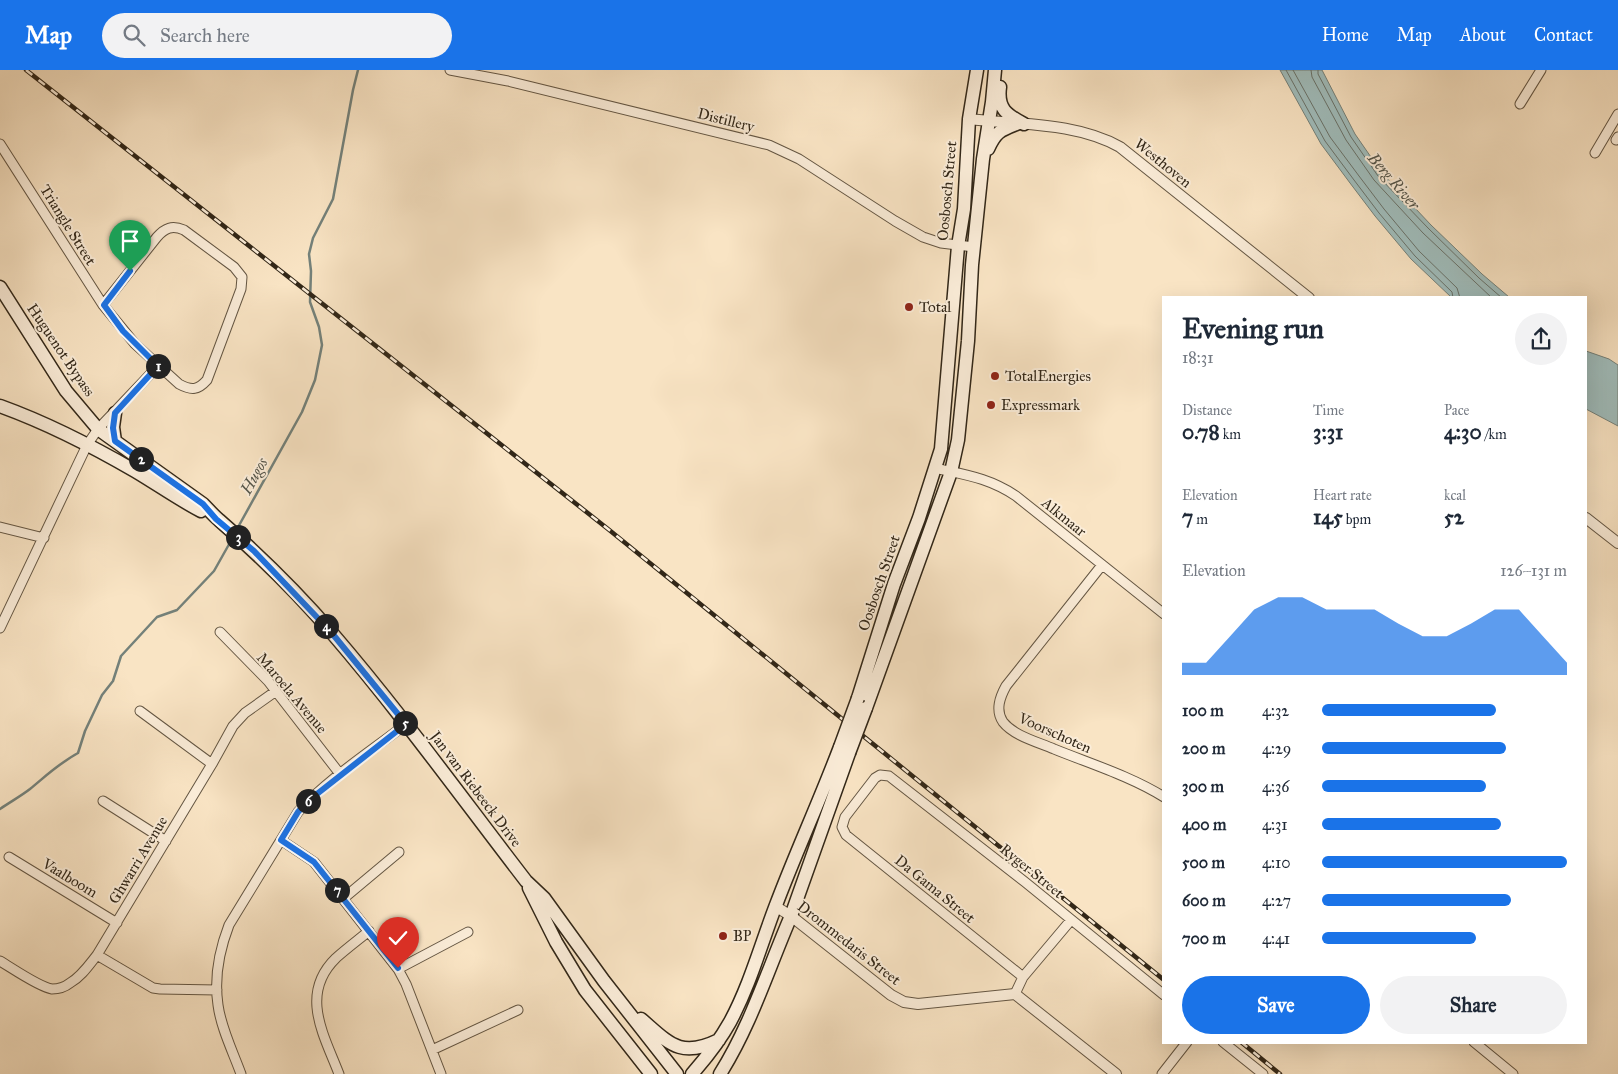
<!DOCTYPE html>
<html lang="en">
<head>
<meta charset="utf-8">
<style>
	body { margin:0; font-family:"IM FELL Great Primer",serif; background:#f2f2f3; color:#1f2937; height:100vh; display:flex; flex-direction:column; font-size:19px; white-space:nowrap }
	* { box-sizing:border-box; margin:0 }
	p { font-size:16px; color:#747a83 }
	.icon { flex:none; width:28px; height:28px; fill:none; stroke:currentColor; stroke-width:2; stroke-linecap:round; stroke-linejoin:round }
	.map { position:relative; flex:1; overflow:hidden }
	.side { position:absolute; left:1162px; top:226px; width:425px; height:748px; display:flex; flex-direction:column; background:#fff; border-radius:0px; box-shadow:0 5px 20px #0002 }
	.side>* { flex:none }
	.pin { position:absolute; display:grid; place-items:center; width:42px; height:42px; color:#fff; margin:-51px -21px; border-radius:50% 50% 50% 0; rotate:-45deg; box-shadow:0 0 5px #0007 }
	.pin .icon { rotate:45deg }
	.km { position:absolute; width:25px; height:25px; margin:-12px; border-radius:50%; background:#222; color:#fff; font-size:14px; line-height:25px; text-align:center }
	.round { display:grid; place-items:center; flex:none; width:52px; height:52px; border-radius:26px; background:#f2f2f3 }
	.headline { display:flex; align-items:center; justify-content:space-between; height:85px; padding:0 20px }
	h1 { font-size:28px; font-weight:800; line-height:38px }
	.metrics { display:grid; grid-template-columns:repeat(3,1fr); gap:8px; height:85px; padding:5px 20px }
	.metrics div { display:grid; align-content:center }
	.metrics b { font-size:21px; font-weight:800 }
	.metrics small { font-size:14px; font-weight:400 }
	.metrics p { font-size:14px }
	.chart { height:140px; padding:10px 20px }
	.chart p { display:flex; justify-content:space-between }
	.chart svg { width:100%; height:90px; margin-top:5px; fill:#1a73e8; opacity:.7 }
	.action { display:flex; gap:10px; margin-top:auto; padding:10px 20px }
	.action a { flex:1; height:58px; border-radius:30px; background:#1a73e8; color:#fff; font-size:20px; font-weight:800; line-height:58px; text-align:center }
	.action a+a { background:#f2f2f3; color:#1f2937 }
	ul { padding:0 20px; list-style:none; font-size:16px }
	li { display:grid; grid-template-columns:80px 60px 1fr; align-items:center; height:38px }
	li i { height:12px; border-radius:6px; background:#1a73e8 }
	header { display:flex; align-items:center; gap:30px; box-sizing:border-box; height:70px; padding:0 25px; background:#1a73e8; color:#fff }
	header strong { font-size:24px }
	nav { display:flex; gap:28px; margin-inline-start:auto; font-size:18px }
	.search { width:350px; height:45px; background:#f2f2f3; display:flex; align-items:center; gap:12px; box-sizing:border-box; padding:0 18px; border-radius:28px; color:#747a83; font-size:19px }
	.map>svg:first-child { display:block }
	.water { fill:#a0bdbc; stroke:#74817a }
	.lines { fill:none; stroke-linecap:round; stroke-linejoin:round }
	.shore { stroke:#69726a; stroke-width:1 }
	.stream { stroke:#74817a; stroke-width:2.5 }
	.minor-casing { stroke:#645643; stroke-width:11 }
	.tertiary-casing { stroke:#645643; stroke-width:12 }
	.secondary-casing { stroke:#322718; stroke-width:15 }
	.minor { stroke:#fbedd9; stroke-width:9 }
	.tertiary { stroke:#fbedd9; stroke-width:10 }
	.secondary { stroke:#fbedd9; stroke-width:12 }
	.rail-casing { stroke:#322718; stroke-width:4.5 }
	.rail { stroke:#fbedd9; stroke-width:2.5; stroke-dasharray:8; stroke-linecap:butt }
	.secondary-bridge-casing { stroke:#322718; stroke-width:15; stroke-linecap:butt }
	.secondary-bridge { stroke:#fbedd9; stroke-width:12 }
	.route-casing { stroke:#fff; stroke-width:10 }
	.route { stroke:#1a73e8; stroke-width:6 }
	.poi-dot { fill:#8f2418; stroke:#fbedd9; stroke-width:2 }
	.labels { text-anchor:middle; dominant-baseline:central; stroke-width:4; stroke-linejoin:round; paint-order:stroke }
	.street-label { font-size:15px; fill:#322718; stroke:#fbedd9 }
	.poi-label { font-size:15px; fill:#322718; stroke:#fbedd9; text-anchor:start }
	.water-label { font-size:16px; font-style:italic; fill:#535449; stroke:#fbedd9 }
</style>
</head>
<body>
<header>
<strong>Map</strong>
<div class="search"><svg class="icon" aria-label="search" viewBox="0 0 24 24"><circle cx="10" cy="10" r="6"/><path d="M15 15l6 6"/></svg>Search here</div>
<nav><a>Home</a><a>Map</a><a>About</a><a>Contact</a></nav>
</header>
<div class="map">
<svg width="1618" height="1004" viewBox="0 0 1618 1004">
	<rect width="100%" height="100%" fill="#f9e4c4"/>
	<filter id="stains"><feTurbulence type="fractalNoise" baseFrequency=".004" numOctaves="4"/><feColorMatrix values="0 0 0 0 .2 0 0 0 0 .09 0 0 0 0 .02 0 0 0 .5 -.17"/></filter>
	<radialGradient id="worn" r=".72"><stop offset=".6" stop-color="#630" stop-opacity="0"/><stop offset="1" stop-color="#630" stop-opacity=".3"/></radialGradient>
	<path class="water" d="M 1280,0 L 1322,0 L 1355,64 L 1382,103 L 1431,155 L 1482,204 L 1509,227 L 1451,227 L 1411,189 L 1375,146 L 1350,113 L 1321,74 Z
		M 1586,281 L 1609,289 L 1618,295 L 1618,356 L 1586,339 Z"/>
	<g class="lines">
		<path class="shore" d="M 1286,0 L 1325,71 L 1354,110 L 1379,143 L 1415,186 L 1452,222 L 1453,228
			M 1293,0 L 1330,67 L 1359,106 L 1384,139 L 1419,181 L 1457,218 L 1460,228
			M 1311,0 L 1312,7 L 1346,70 L 1374,110 L 1423,163 L 1492,228
			M 1318,0 L 1318,4 L 1351,67 L 1378,106 L 1428,158 L 1479,208 L 1502,228"/>
		<path class="stream" d="M 237,459 L 302,342 L 315,310 L 322,275 L 319,257 L 310,232 L 311,201 L 309,184 L 313,168 L 333,129 L 353,20 L 358,0
			M 0,739 C 10,732 21,726 30,719 C 47,705 58,694 78,683 L 85,661 L 102,625 L 113,611 L 121,586 L 157,547 L 177,540 L 214,501 L 232,469"/>
		<defs>
			<path id="minor" d="M 450,0 L 508,11 L 769,75 L 799,89 L 895,151 L 923,167 L 941,173 L 974,177
				M 1520,34 L 1541,0
				M 1616,70 L 1618,67
				M 0,74 L 103,235 L 135,274 L 179,314 C 192,321 198,320 207,310 L 241,219 L 242,207 L 234,197 L 184,160 C 172,155 165,158 157,167 L 103,235
				M 1595,83 L 1618,44
				M 935,398 C 966,405 989,408 1016,426 L 1164,544
				M 0,457 L 44,468
				M 1102,495 L 1006,616 C 1000,627 995,640 1003,652 C 1014,666 1038,672 1054,679 C 1091,694 1130,706 1164,727
				M 0,558 L 87,375 L 98,359 L 158,296
				M 220,562 L 268,611 L 340,704
				M 140,641 L 212,694
				M 103,731 L 166,771
				M 281,770 L 314,792 L 398,899 L 406,914 L 441,1004
				M 9,787 L 117,853
				M 344,828 L 399,782
				M 97,885 L 153,918 L 160,919 L 217,920
				M 0,891 C 12,898 39,917 52,919 C 58,919 65,917 70,913 C 81,907 89,895 97,885 L 212,694 L 233,656 L 245,643 L 276,621
				M 398,899 L 468,862
				M 1023,907 L 846,765 L 842,757 L 845,747 L 875,708 L 880,705 L 889,706 L 1025,812 L 1164,925
				M 1015,924 L 1023,907 L 1071,850
				M 1223,972 L 1263,1004
				M 1474,972 L 1513,1004
				M 432,980 L 518,940
				M 241,1004 C 233,982 221,958 218,935 C 214,908 219,881 229,855 L 298,742 C 329,708 370,682 406,654
				M 339,1004 C 324,965 299,924 336,888 C 346,879 358,870 369,861
				M 1162,1004 L 1187,972"/>
			<path id="tertiary" d="M 969,49 C 1019,55 1075,52 1120,77 L 1309,228
				M 1586,448 L 1618,473
				M 775,836 L 791,846 L 891,925 L 904,932 L 918,934 L 1015,924 L 1116,1004"/>
			<path id="secondary" d="M 1000,17 C 997,39 1007,45 1024,54
				M 988,79 C 996,61 1001,60 1019,53
				M 0,217 L 66,321 L 98,359 L 203,434 C 208,439 213,445 219,450 C 259,485 297,522 332,563 C 400,642 462,728 526,811 L 544,828 L 604,911 L 677,1004
				M 0,336 C 47,353 92,376 135,401 C 157,414 178,429 201,441
				M 115,343 L 113,357 L 115,371
				M 858,628 L 894,514 L 919,448 L 941,379 L 958,176 L 964,139 L 969,49 L 977,0
				M 866,638 L 951,402 L 958,370 L 968,271 L 972,195 L 983,89 L 992,32 L 995,0
				M 529,818 L 556,872 L 585,920 L 651,1004
				M 641,949 C 669,973 680,989 719,970
				M 692,1004 C 706,988 720,970 730,952 C 750,915 761,874 776,835 C 796,782 820,730 840,677
				M 720,1004 C 751,955 768,899 791,846 L 849,683"/>
		</defs>
		<use href="#minor" class="minor-casing"/>
		<use href="#tertiary" class="tertiary-casing"/>
		<use href="#secondary" class="secondary-casing"/>
		<use href="#minor" class="minor"/>
		<use href="#tertiary" class="tertiary"/>
		<use href="#secondary" class="secondary"/>
		<defs>
			<path id="rail" d="M 26,0 L 608,459 L 1164,910
				M 1241,972 L 1280,1004"/>
		</defs>
		<use href="#rail" class="rail-casing"/>
		<use href="#rail" class="rail"/>
		<defs>
			<path id="secondary-bridge" d="M 840,677 L 858,628
				M 849,683 L 866,638"/>
		</defs>
		<use href="#secondary-bridge" class="secondary-bridge-casing"/>
		<use href="#secondary-bridge" class="secondary-bridge"/>
	</g>
	<g class="lines">
		<defs>
			<path id="route" d="M 130,201 L 104,235 L 123,261 L 158,296 L 115,343 L 113,358 L 115,371 L 203,434 L 216,449 L 254,481 L 331,562 L 406,654 L 308,731 L 298,742 L 281,770 L 314,792 L 398,898"/>
		</defs>
		<use href="#route" class="route-casing"/>
		<use href="#route" class="route"/>
	</g>
	<g class="poi-dot">
		<circle cx="909" cy="237" r="5"/>
		<circle cx="995" cy="306" r="5"/>
		<circle cx="991" cy="335" r="5"/>
		<circle cx="723" cy="866" r="5"/>
	</g>
	<g class="labels">
		<g class="street-label">
			<text transform="translate(726 50) rotate(14)">Distillery</text>
			<text transform="translate(1163 93) rotate(39)">Westhoven</text>
			<text transform="translate(947 121) rotate(-85)">Oosbosch Street</text>
			<text transform="translate(68 155) rotate(58)">Triangle Street</text>
			<text transform="translate(61 280) rotate(56)">Huguenot Bypass</text>
			<text transform="translate(1064 447) rotate(39)">Alkmaar</text>
			<text transform="translate(879 513) rotate(-71)">Oosbosch Street</text>
			<text transform="translate(292 623) rotate(50)">Maroela Avenue</text>
			<text transform="translate(1055 663) rotate(24)">Voorschoten</text>
			<text transform="translate(476 719) rotate(53)">Jan van Riebeeck Drive</text>
			<text transform="translate(138 790) rotate(-59)">Ghwarri Avenue</text>
			<text transform="translate(1032 801) rotate(39)">Ryger Street</text>
			<text transform="translate(70 808) rotate(31)">Vaalboom</text>
			<text transform="translate(935 819) rotate(39)">Da Gama Street</text>
			<text transform="translate(849 873) rotate(38)">Drommedaris Street</text>
		</g>
		<g class="poi-label">
			<text x="919" y="237">Total</text>
			<text x="1005" y="306">TotalEnergies</text>
			<text x="1001" y="335">Expressmark</text>
			<text x="733" y="866">BP</text>
		</g>
		<g class="water-label">
			<text transform="translate(1394 111) rotate(49)">Berg River</text>
			<text transform="translate(254 406) rotate(-61)">Hugos</text>
		</g>
	</g>
	<rect width="100%" height="100%" filter="url(#stains)"/>
	<rect width="100%" height="100%" fill="url(#worn)"/>
</svg>
<div class="pin" style="left:130px;top:201px;background:#1e9e55"><svg class="icon" aria-label="arrive" viewBox="0 0 24 24"><path d="M6 21V4h12l-3 4 3 4H6"/></svg></div>
<div class="pin" style="left:398px;top:898px;background:#d93025"><svg class="icon" aria-label="check" viewBox="0 0 24 24"><path d="M5 12l5 5 9-10"/></svg></div>
<b class="km" style="left:158px;top:296px">1</b>
<b class="km" style="left:141px;top:389px">2</b>
<b class="km" style="left:238px;top:467px">3</b>
<b class="km" style="left:326px;top:556px">4</b>
<b class="km" style="left:405px;top:653px">5</b>
<b class="km" style="left:308px;top:731px">6</b>
<b class="km" style="left:337px;top:820px">7</b>
<section class="side">
<div class="headline"><div><h1>Evening run</h1><p>18:31</p></div><a class="round"><svg class="icon" aria-label="share" viewBox="0 0 24 24"><path d="M12 15V3M7 8l5-5 5 5M5 13v7h14v-7"/></svg></a></div>
<div class="metrics">
<div><p>Distance</p><b>0.78<small> km</small></b></div>
<div><p>Time</p><b>3:31</b></div>
<div><p>Pace</p><b>4:30<small> /km</small></b></div>
</div>
<div class="metrics">
<div><p>Elevation</p><b>7<small> m</small></b></div>
<div><p>Heart rate</p><b>145<small> bpm</small></b></div>
<div><p>kcal</p><b>52</b></div>
</div>
<div class="chart"><p><span>Elevation</span>126–131 m</p>
<svg viewBox="0 0 160 44" preserveAspectRatio="none"><path d="M0 44V38L10 38L20 25L30 12L40 6L50 6L60 12L70 12L80 12L90 19L100 25L110 25L120 19L130 12L140 12L150 25L160 38V44z"/></svg>
</div>
<ul>
<li><b>100 m</b>4:32<i style="width:71%"></i></li>
<li><b>200 m</b>4:29<i style="width:75%"></i></li>
<li><b>300 m</b>4:36<i style="width:67%"></i></li>
<li><b>400 m</b>4:31<i style="width:73%"></i></li>
<li><b>500 m</b>4:10<i style="width:100%"></i></li>
<li><b>600 m</b>4:27<i style="width:77%"></i></li>
<li><b>700 m</b>4:41<i style="width:63%"></i></li>
</ul>
<div class="action"><a>Save</a><a>Share</a></div>
</section>
</div>
</body>
</html>
